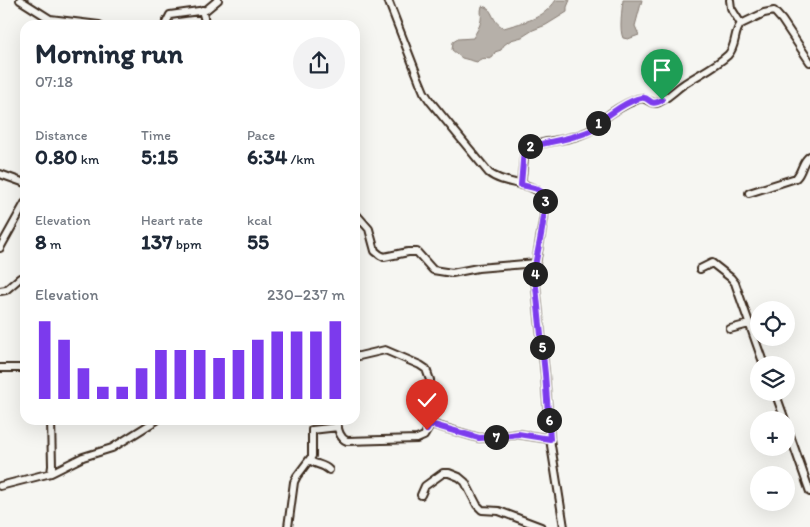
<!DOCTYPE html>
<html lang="en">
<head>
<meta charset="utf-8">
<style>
	body { margin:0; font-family:Itim,sans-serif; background:#f2f2f3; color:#1f2937; height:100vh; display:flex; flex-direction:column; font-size:19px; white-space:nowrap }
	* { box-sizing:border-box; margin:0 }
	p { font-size:16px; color:#747a83 }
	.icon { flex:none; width:28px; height:28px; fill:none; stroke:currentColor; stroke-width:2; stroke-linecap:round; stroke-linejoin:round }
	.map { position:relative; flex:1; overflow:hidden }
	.panel { position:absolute; left:20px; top:20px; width:340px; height:405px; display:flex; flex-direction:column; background:#fff; border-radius:15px; box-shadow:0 5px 20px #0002 }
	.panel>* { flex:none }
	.controls { position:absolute; left:750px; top:301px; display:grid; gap:10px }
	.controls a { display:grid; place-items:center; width:45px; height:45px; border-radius:50%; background:#fff; box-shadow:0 5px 20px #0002; font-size:25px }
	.pin { position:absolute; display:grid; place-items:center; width:42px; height:42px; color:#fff; margin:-51px -21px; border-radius:50% 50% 50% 0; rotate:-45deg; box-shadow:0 0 5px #0007 }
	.pin .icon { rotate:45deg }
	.km { position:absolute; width:25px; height:25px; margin:-12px; border-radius:50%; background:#222; color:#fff; font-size:14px; line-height:25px; text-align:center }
	.round { display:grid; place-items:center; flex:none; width:52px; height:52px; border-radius:26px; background:#f2f2f3 }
	.summary { display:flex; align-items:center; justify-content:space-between; height:85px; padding:0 15px }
	h1 { font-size:28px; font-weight:700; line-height:38px }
	.stats { display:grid; grid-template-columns:repeat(3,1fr); gap:8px; height:85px; padding:5px 15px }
	.stats div { display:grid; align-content:center }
	.stats b { font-size:21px; font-weight:700 }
	.stats small { font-size:14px; font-weight:400 }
	.stats p { font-size:14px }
	.chart { height:140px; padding:10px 15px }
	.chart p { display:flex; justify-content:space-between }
	.chart svg { width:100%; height:90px; margin-top:5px; stroke:#7c3aed; stroke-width:6 }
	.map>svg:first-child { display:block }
	.water { fill:#b6b0a9; stroke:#857a71 }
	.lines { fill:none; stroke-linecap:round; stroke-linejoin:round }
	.minor-casing { stroke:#3b2a1e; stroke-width:10 }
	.minor { stroke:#f6f6f2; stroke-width:6 }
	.route-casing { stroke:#fff; stroke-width:10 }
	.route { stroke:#7c3aed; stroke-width:6 }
</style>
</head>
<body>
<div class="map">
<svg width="810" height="527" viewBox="0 0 810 527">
	<rect width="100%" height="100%" fill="#f6f6f2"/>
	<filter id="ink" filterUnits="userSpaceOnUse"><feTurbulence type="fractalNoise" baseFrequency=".02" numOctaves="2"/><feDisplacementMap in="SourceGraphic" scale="10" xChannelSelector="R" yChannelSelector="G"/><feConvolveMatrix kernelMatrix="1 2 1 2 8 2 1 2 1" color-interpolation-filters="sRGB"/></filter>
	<g filter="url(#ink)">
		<path class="water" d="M 556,0 L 570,0 L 567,7 L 567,12 L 546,25 L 533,30 L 522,37 L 511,40 L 504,45 L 501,50 L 495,52 L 493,57 L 490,59 C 485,58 480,58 477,62 L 462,58 L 452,50 L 453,42 L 458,39 L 473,38 C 476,32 480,27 481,20 C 482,15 480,12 482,6 L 488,8 C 495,17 493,22 504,28 C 526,21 542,20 556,0 Z
			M 623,0 L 642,0 L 635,26 L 639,35 L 628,39 L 623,38 C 619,30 622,10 623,0 Z"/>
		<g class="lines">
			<defs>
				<path id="minor" d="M 20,0 L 50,19 L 99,25
					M 388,0 L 419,80 L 424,92 L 430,101 L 489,173 C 505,186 534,181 544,197 L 544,217 L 536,263 L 535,277 L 545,374 L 550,439 L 564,527
					M 730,0 L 731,8 L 741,24 L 764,13 L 774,11 L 782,20 L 810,62
					M 202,10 L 206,25
					M 165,25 L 170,15 L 206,10 L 218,0
					M 0,174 L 25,183
					M 521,185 L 525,148 C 545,140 572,141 591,130 C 595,128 598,123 602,120 C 613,111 625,104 638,99 C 648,96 648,104 656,103 C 664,102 676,89 684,84 C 699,74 715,67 728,55 C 737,46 733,32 741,24
					M 749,193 L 796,178 C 803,171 801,162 810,156
					M 355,213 L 369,229 L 375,251 L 380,255 L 384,257 L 408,252 L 417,252 L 433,270 L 452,273 L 478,268 L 536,263
					M 0,248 L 25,203
					M 700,269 L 712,263 L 731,278 L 735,283 L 764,365
					M 0,291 L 6,290 L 20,278
					M 730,329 L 749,324
					M 355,357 L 385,350 L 420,365 L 426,369 L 430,380 L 428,418 L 431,424 L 479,438 L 496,437 L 518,434 L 550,439
					M 0,368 L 25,368
					M 775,392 L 785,420
					M 51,420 L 52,466 L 51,473 L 83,457 L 112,448 L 157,420
					M 336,420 C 338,428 339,438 347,441 L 417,439 L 424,436 L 431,424
					M 786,424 L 810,492
					M 310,460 C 315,465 323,464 329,470
					M 0,486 L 51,473
					M 421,495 L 425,486 L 443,473 L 449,473 L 459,477 L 465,482 L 477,505 L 482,510 L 499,511 L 541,527
					M 288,527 L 294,482 L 297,476 L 312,456 L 312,430 L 338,427"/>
			</defs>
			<use href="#minor" class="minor-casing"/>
			<use href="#minor" class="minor"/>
		</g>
	</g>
	<g class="lines" filter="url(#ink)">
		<defs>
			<path id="route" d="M 427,430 L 430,424 L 479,438 L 496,437 L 518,434 L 550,439 L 545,374 L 535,277 C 536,272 535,267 536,261 C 538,248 549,205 543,194 C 538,187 529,187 521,185 L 524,149 L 527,147 C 544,143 577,138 592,130 C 595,128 597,124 600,122 C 609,114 629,100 641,98 C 651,96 648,108 662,100"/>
		</defs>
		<use href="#route" class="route-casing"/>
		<use href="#route" class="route"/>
	</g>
</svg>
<div class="controls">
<a><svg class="icon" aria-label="locate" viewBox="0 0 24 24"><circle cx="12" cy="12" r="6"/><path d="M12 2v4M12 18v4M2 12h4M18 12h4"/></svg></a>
<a><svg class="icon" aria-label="layers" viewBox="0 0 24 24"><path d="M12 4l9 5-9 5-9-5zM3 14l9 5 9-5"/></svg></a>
<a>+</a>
<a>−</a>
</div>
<div class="pin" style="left:662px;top:100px;background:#1e9e55"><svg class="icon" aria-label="arrive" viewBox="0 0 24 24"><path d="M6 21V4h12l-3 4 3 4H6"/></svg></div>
<div class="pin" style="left:427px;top:430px;background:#d93025"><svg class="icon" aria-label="check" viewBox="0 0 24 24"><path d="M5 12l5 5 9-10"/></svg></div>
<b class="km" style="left:598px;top:123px">1</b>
<b class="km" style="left:530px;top:146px">2</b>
<b class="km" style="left:545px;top:201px">3</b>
<b class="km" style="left:535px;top:274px">4</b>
<b class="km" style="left:542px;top:347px">5</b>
<b class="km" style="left:549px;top:420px">6</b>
<b class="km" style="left:496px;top:437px">7</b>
<section class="panel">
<div class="summary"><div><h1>Morning run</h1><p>07:18</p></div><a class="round"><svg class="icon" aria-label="share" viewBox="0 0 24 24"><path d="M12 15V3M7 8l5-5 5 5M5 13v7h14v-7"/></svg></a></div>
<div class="stats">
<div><p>Distance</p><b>0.80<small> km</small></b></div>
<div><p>Time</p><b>5:15</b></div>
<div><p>Pace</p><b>6:34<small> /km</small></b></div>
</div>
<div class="stats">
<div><p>Elevation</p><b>8<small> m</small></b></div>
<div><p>Heart rate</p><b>137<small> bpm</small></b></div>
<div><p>kcal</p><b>55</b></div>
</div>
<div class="chart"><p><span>Elevation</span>230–237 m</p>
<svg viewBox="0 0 160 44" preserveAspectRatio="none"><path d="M5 44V6M15 44V15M25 44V29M35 44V38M45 44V38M55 44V29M65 44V20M75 44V20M85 44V20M95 44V24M105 44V20M115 44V15M125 44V11M135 44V11M145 44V11M155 44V6"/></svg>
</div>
</section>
</div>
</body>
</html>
